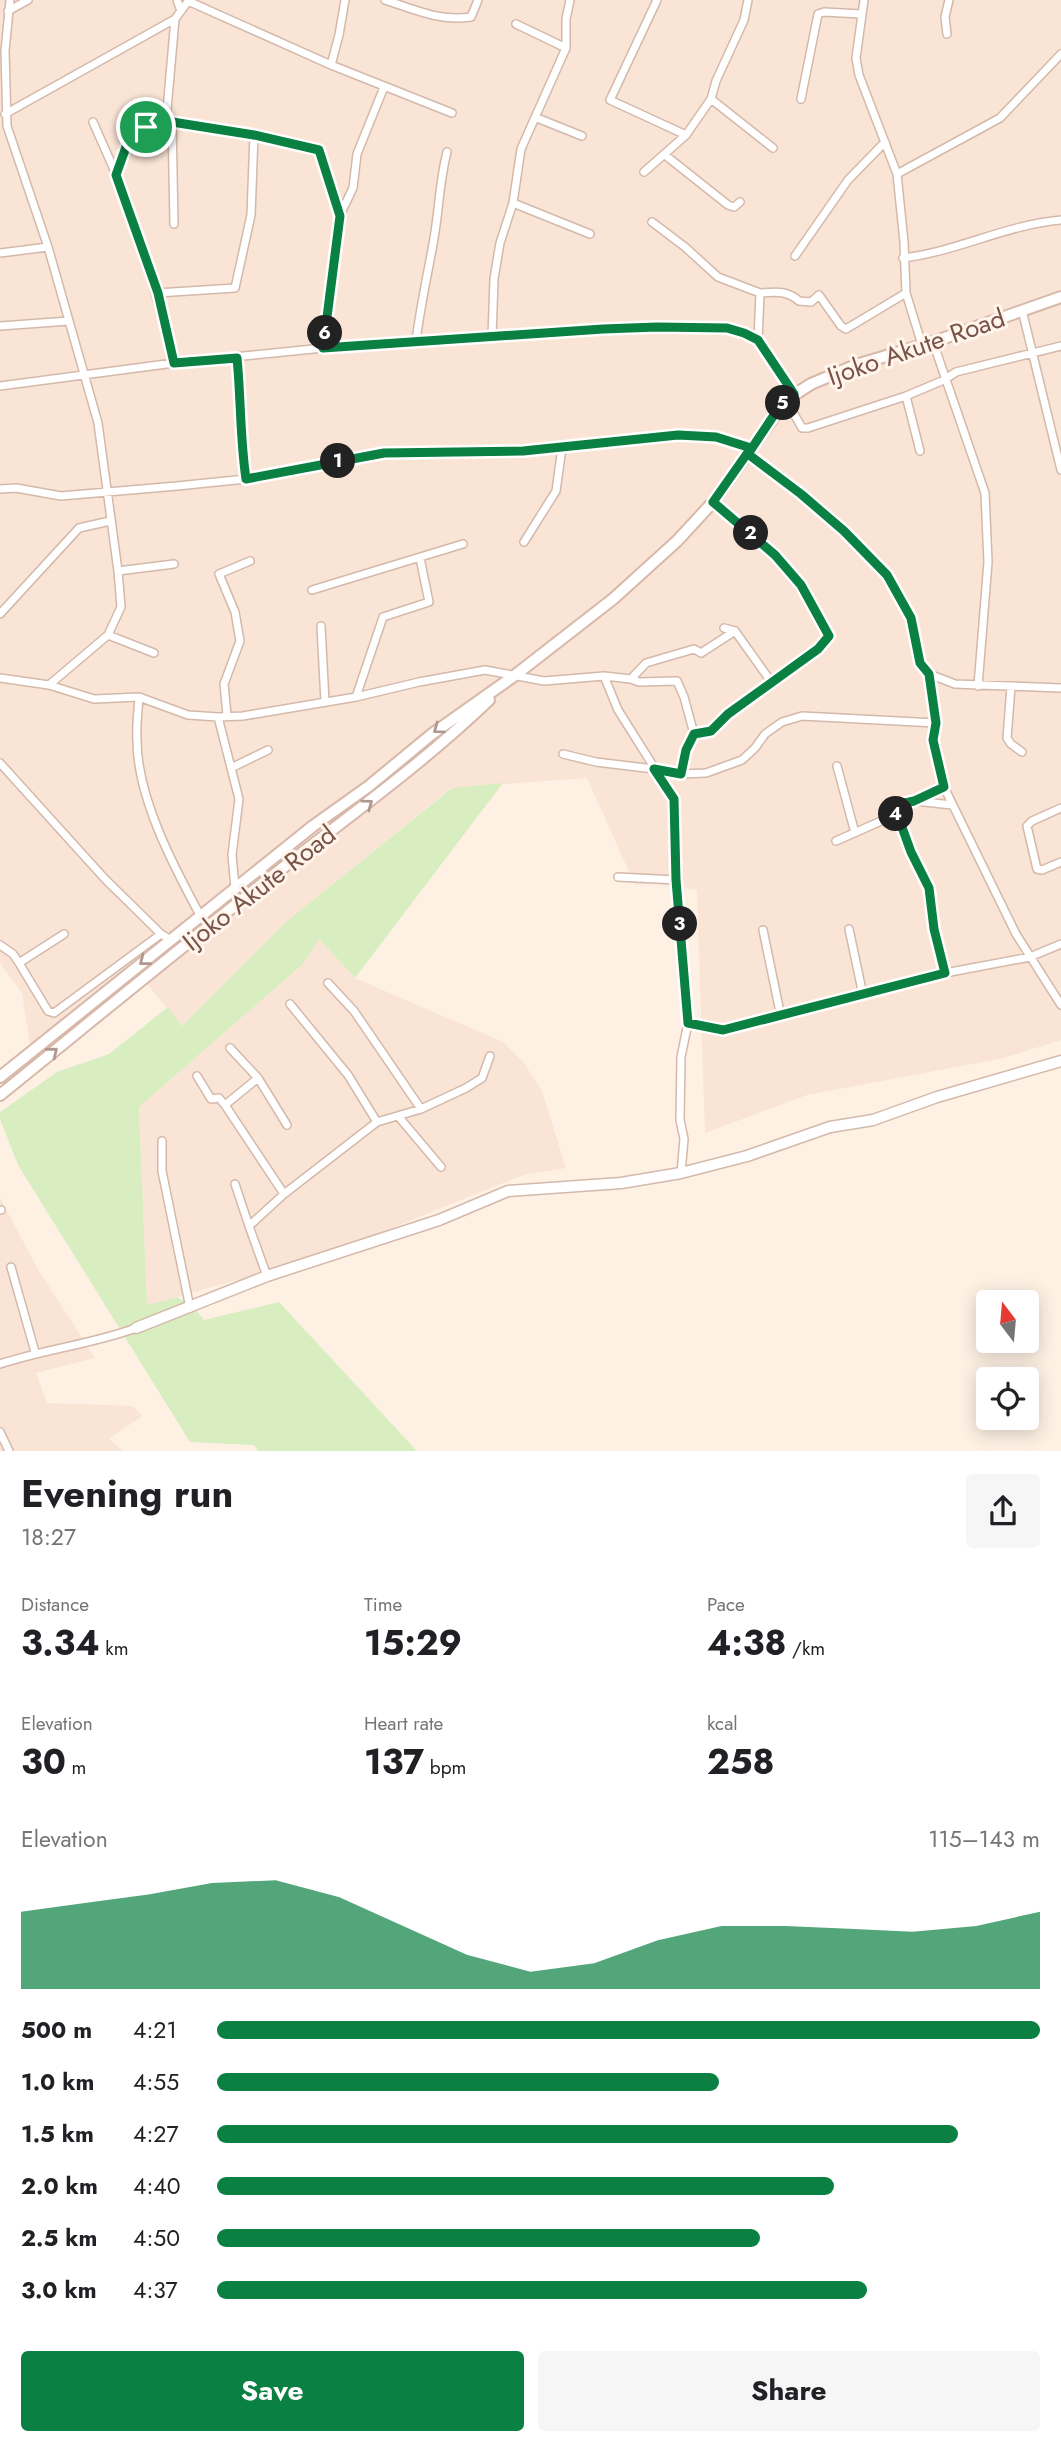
<!DOCTYPE html>
<html lang="en">
<head>
<meta charset="utf-8">
<style>
	body { margin:0; font-family:Jost,sans-serif; background:#f6f6f6; color:#202124; height:100vh; display:flex; flex-direction:column; font-size:26px; white-space:nowrap }
	* { box-sizing:border-box; margin:0 }
	p { font-size:23px; color:#757577 }
	.icon { flex:none; width:38px; height:38px; fill:none; stroke:currentColor; stroke-width:2; stroke-linecap:round; stroke-linejoin:round }
	.map { position:relative; height:1451px; overflow:hidden }
	.panel { display:flex; flex-direction:column; background:#fff; flex:1 }
	.panel>* { flex:none }
	.needle { width:46px; rotate:344deg }
	.tools { position:absolute; left:976px; top:1290px; display:grid; gap:14px }
	.tools a { display:grid; place-items:center; width:63px; height:63px; border-radius:7px; background:#fff; box-shadow:0 4px 18px #0003; font-size:35px }
	.pin { position:absolute; display:grid; place-items:center; width:60px; height:60px; color:#fff; margin:-30px; border:4px solid #fff; border-radius:50%; box-shadow:0 2px 7px #0007 }
	.km { position:absolute; width:35px; height:35px; margin:-18px; border-radius:50%; background:#222; color:#fff; font-size:19px; line-height:35px; text-align:center }
	.round { display:grid; place-items:center; flex:none; width:74px; height:74px; border-radius:7px; background:#f6f6f6 }
	.headline { display:flex; align-items:center; justify-content:space-between; height:119px; padding:0 21px }
	h1 { font-size:38px; font-weight:700; line-height:52px }
	.figures { display:grid; grid-template-columns:repeat(3,1fr); gap:10px; height:119px; padding:7px 21px }
	.figures div { display:grid; align-content:center }
	.figures b { font-size:35px; font-weight:700 }
	.figures small { font-size:19px; font-weight:400 }
	.figures p { font-size:19px }
	.chart { height:196px; padding:14px 21px }
	.chart p { display:flex; justify-content:space-between }
	.chart svg { width:100%; height:126px; margin-top:7px; fill:#0b8043; opacity:.7 }
	.action { display:flex; gap:14px; margin-top:auto; padding:14px 21px }
	.action a { flex:1; height:80px; border-radius:7px; background:#0b8043; color:#fff; font-size:28px; font-weight:700; line-height:80px; text-align:center }
	.action a+a { background:#f6f6f6; color:#202124 }
	ul { padding:0 21px; list-style:none; font-size:23px }
	li { display:grid; grid-template-columns:112px 84px 1fr; align-items:center; height:52px }
	li i { height:18px; border-radius:9px; background:#0b8043 }
	.map>svg:first-child { display:block }
	.residential { fill:#f9e4d5 }
	.green { fill:#d8eec1 }
	.lines { fill:none; stroke-linecap:round; stroke-linejoin:round }
	.minor-casing { stroke:#d4b9ab; stroke-width:10 }
	.tertiary-casing { stroke:#d4b9ab; stroke-width:13 }
	.secondary-casing { stroke:#d7b8a9; stroke-width:14 }
	.minor { stroke:#fff; stroke-width:7 }
	.tertiary { stroke:#fff; stroke-width:10 }
	.secondary { stroke:#fff; stroke-width:10 }
	.oneway { stroke:#af9891 }
	.route-casing { stroke:#fff; stroke-width:14 }
	.route { stroke:#0b8043; stroke-width:9 }
	.labels { text-anchor:middle; dominant-baseline:central; stroke-width:6; stroke-linejoin:round; paint-order:stroke }
	.street-label { font-size:26px; fill:#7a5347; stroke:#fff5ec }
</style>
</head>
<body>
<div class="map">
<svg width="1061" height="1451" viewBox="0 0 1061 1451">
	<rect width="100%" height="100%" fill="#fef1e4"/>
	<path class="residential" d="M 0,0 L 1061,0 L 1061,1040 L 1004,1058 L 807,1095 L 705,1133 L 697,890 L 650,883 L 635,885 L 587,778 L 451,788 L 287,921 L 182,1026 L 134,969 L 30,1045 L 22,993 L 0,963 Z
		M 319,939 L 355,978 L 503,1042 L 524,1063 L 542,1091 L 566,1168 L 523,1175 L 323,1256 L 147,1305 L 139,1107 L 303,964 Z
		M 0,1198 L 39,1271 L 95,1358 L 36,1373 L 47,1403 L 133,1406 L 142,1416 L 109,1439 L 123,1451 L 0,1451 Z"/>
	<path class="green" d="M 503,783 L 355,978 L 319,939 L 303,964 L 139,1107 L 147,1305 L 177,1297 L 193,1306 L 204,1320 L 279,1302 L 417,1451 L 258,1451 L 254,1445 L 190,1442 L 18,1165 L 0,1119 L 0,1112 L 57,1072 L 109,1054 L 168,1007 L 182,1026 L 287,921 L 452,788 Z"/>
	<g class="lines">
		<defs>
			<path id="minor" d="M 10,0 L 5,51 L 7,126 L 48,247 L 98,423 L 118,571 L 121,607 L 108,635 L 49,685
				M 177,0 L 181,11
				M 385,0 C 413,9 441,22 471,17 L 478,0
				M 657,0 L 610,100 L 686,135
				M 864,0 L 856,58 L 859,75 L 897,174 L 904,242 L 906,293 L 922,345
				M 188,1 L 331,65 L 452,113
				M 8,11 L 28,0
				M 516,24 L 566,48
				M 947,34 L 945,17 L 949,0
				M 331,65 L 339,35 L 345,0
				M 711,99 L 773,148
				M 801,99 L 818,14 L 824,12 L 861,14
				M 5,114 L 175,19
				M 537,118 L 582,136
				M 166,121 L 175,19 L 189,0
				M 93,122 L 116,174
				M 172,122 L 174,224
				M 665,155 L 728,205 L 734,207 L 740,202
				M 644,172 L 686,135 L 711,99 L 716,81 L 744,20 L 748,0
				M 897,174 L 1000,118 L 1061,54
				M 513,203 L 590,234
				M 340,215 L 353,188 L 357,154 L 384,87
				M 652,222 L 685,247 L 718,277 L 760,293 L 758,340
				M 0,253 L 48,247
				M 795,256 L 848,180 L 885,142
				M 903,258 C 959,251 1005,225 1061,220
				M 157,293 L 235,288 L 251,215 L 254,135
				M 760,293 C 775,292 787,290 799,301 L 811,302 L 819,295 L 841,326 L 846,329 L 906,293
				M 1022,310 L 1061,470
				M 0,326 L 69,321
				M 492,336 L 494,279 L 500,243 L 513,203 L 521,149 L 566,48 L 566,19 L 570,0
				M 416,341 C 420,309 427,277 433,244 C 439,213 439,183 447,152
				M 933,342 L 985,493 L 988,562 L 978,686
				M 237,358 C 241,399 240,439 246,479
				M 174,363 L 144,250 L 116,175 L 126,147 L 146,127 L 166,121 L 254,135 L 319,150 L 340,216 L 323,348
				M 0,386 L 174,363 L 323,348 L 657,327 L 727,328 L 744,333 L 758,340 L 794,394
				M 906,396 L 920,451
				M 786,400 L 802,428 L 808,428 L 906,396 L 944,380 L 956,372 L 1061,346
				M 748,454 L 801,494 L 844,531 L 887,575 L 911,618 L 920,663 L 929,674 L 955,684 L 1061,688
				M 0,489 L 16,488 L 61,496 L 177,486 L 246,479 L 384,453 L 523,451 L 678,435 L 716,437 L 751,448
				M 524,542 L 556,491 L 562,448
				M 118,571 L 174,564
				M 312,590 L 463,544
				M 0,614 L 79,528 L 110,521
				M 321,626 L 325,702
				M 724,628 L 735,631 L 772,683
				M 108,635 L 154,653
				M 929,674 L 936,723 L 933,740 L 944,787 L 1016,934 L 1061,1005
				M 604,676 L 631,679 L 639,682 L 677,681 L 684,697 L 694,734 L 686,750 L 681,774
				M 0,678 L 49,685 L 94,699 L 139,697 L 188,715 L 218,717 L 243,716 L 356,697 L 419,682 L 485,670 L 544,681 L 604,676 L 618,710 L 674,799 L 676,880 L 688,1023 L 681,1057 L 680,1120 L 684,1139 L 681,1173
				M 631,679 L 646,663 L 694,649 L 701,653 L 735,631
				M 1011,687 L 1007,738 L 1011,744 L 1022,752
				M 139,697 C 138,712 136,726 137,740 C 137,798 174,867 201,917
				M 356,697 L 383,617 L 429,602 L 420,558
				M 227,715 L 224,684 L 240,641 L 235,612 L 219,574 L 250,561
				M 218,717 L 239,799 L 232,855 L 235,888
				M 694,734 L 711,731 L 728,714 L 818,649 L 829,637 L 801,585 L 775,555 L 713,502
				M 563,754 L 596,762 L 654,769 L 681,774 L 706,773 L 742,760 L 755,748 L 765,734 L 782,722 L 802,716 L 936,723
				M 0,763 L 105,879 L 161,934 L 171,940
				M 837,766 L 855,833
				M 233,767 L 268,750
				M 944,787 L 914,801 L 900,803 L 895,808 L 911,852 L 929,888 L 934,929 L 945,973
				M 915,801 L 952,805
				M 1061,808 L 1032,821 L 1027,826 L 1037,869 L 1042,870 L 1061,862
				M 836,841 L 897,814
				M 618,877 L 676,880
				M 849,929 L 863,995
				M 763,930 L 781,1017
				M 0,945 L 13,954 L 19,963 L 48,1011 L 54,1013 L 161,934
				M 19,963 L 64,934
				M 328,983 L 354,1011 L 421,1109
				M 290,1004 L 348,1075 L 377,1122
				M 688,1023 L 723,1030 L 945,973 L 1030,957 L 1061,944
				M 197,1076 L 211,1099 L 219,1098 L 225,1105 L 284,1194
				M 258,1078 L 287,1125
				M 225,1105 L 258,1078 L 230,1048
				M 398,1116 L 441,1167
				M 162,1141 L 162,1171 L 190,1308
				M 235,1184 L 249,1226
				M 0,1210 L 1,1210
				M 11,1267 L 35,1352
				M 267,1276 L 249,1226 L 284,1194 L 377,1122 L 421,1109 L 466,1088 L 482,1078 L 490,1056
				M 0,1364 C 45,1349 93,1344 136,1328
				M 0,1432 L 9,1451"/>
			<path id="tertiary" d="M 136,1328 L 267,1276 L 439,1220 L 508,1191 L 621,1183 L 681,1173 L 747,1156 L 830,1127 L 873,1120 L 937,1097 L 1061,1061"/>
			<path id="secondary" d="M 0,1077 L 313,826 L 369,786 L 432,734 L 514,676 L 613,599 L 677,541 L 713,502 L 786,400 L 811,384 L 856,365 L 933,342 L 1061,297
				M 0,1095 C 88,1024 176,951 266,881 C 342,821 419,767 489,700"/>
		</defs>
		<use href="#minor" class="minor-casing"/>
		<use href="#tertiary" class="tertiary-casing"/>
		<use href="#secondary" class="secondary-casing"/>
		<use href="#minor" class="minor"/>
		<use href="#tertiary" class="tertiary"/>
		<use href="#secondary" class="secondary"/>
	</g>
	<defs><path id="oneway-chevron" d="M-2-3.5L2.5 0L-2 3.5" fill="none" stroke-width="1.6" stroke-linecap="round" stroke-linejoin="round" transform="scale(1.75)"/></defs>
	<g class="oneway">
		<use href="#oneway-chevron" transform="translate(438 729) rotate(144)"/>
		<use href="#oneway-chevron" transform="translate(368 804) rotate(-36)"/>
		<use href="#oneway-chevron" transform="translate(144 961) rotate(142)"/>
		<use href="#oneway-chevron" transform="translate(53 1052) rotate(-39)"/>
	</g>
	<g class="lines">
		<defs>
			<path id="route" d="M 146,127 L 126,147 L 116,175 L 158,293 L 174,363 L 237,358 C 241,399 240,439 246,479 L 384,453 L 523,451 L 678,435 L 716,437 L 751,448 L 713,502 L 775,555 L 801,585 L 829,636 L 818,649 L 728,714 L 711,731 L 694,734 L 686,750 L 681,774 L 654,769 L 674,799 L 676,880 L 688,1023 L 723,1030 L 945,973 L 934,929 L 929,888 L 911,852 L 895,808 L 896,805 L 914,801 L 944,787 L 933,740 L 936,723 L 929,674 L 920,663 L 911,618 L 887,575 L 844,531 L 801,494 L 748,454 L 774,415 L 794,394 L 758,340 L 744,333 L 727,328 L 657,327 L 603,329 L 323,348 L 340,216 L 319,150 L 254,135 L 166,121 L 146,127"/>
		</defs>
		<use href="#route" class="route-casing"/>
		<use href="#route" class="route"/>
	</g>
	<g class="labels">
		<g class="street-label">
			<text transform="translate(916 347) rotate(-19)">Ijoko Akute Road</text>
			<text transform="translate(259 888) rotate(-38)">Ijoko Akute Road</text>
		</g>
	</g>
</svg>
<div class="tools">
<a><svg class="needle" viewBox="-14 -14 28 28"><path d="M0-13l5 13h-10z" fill="#e53935"/><path d="M0 13l5-13h-10z" fill="#757577"/></svg></a>
<a><svg class="icon" aria-label="locate" viewBox="0 0 24 24"><circle cx="12" cy="12" r="6"/><path d="M12 2v4M12 18v4M2 12h4M18 12h4"/></svg></a>
</div>
<div class="pin" style="left:146px;top:127px;background:#1e9e55"><svg class="icon" aria-label="arrive" viewBox="0 0 24 24"><path d="M6 21V4h12l-3 4 3 4H6"/></svg></div>
<b class="km" style="left:338px;top:461px">1</b>
<b class="km" style="left:751px;top:533px">2</b>
<b class="km" style="left:680px;top:924px">3</b>
<b class="km" style="left:896px;top:814px">4</b>
<b class="km" style="left:783px;top:403px">5</b>
<b class="km" style="left:325px;top:333px">6</b>
</div>
<section class="panel">
<div class="headline"><div><h1>Evening run</h1><p>18:27</p></div><a class="round"><svg class="icon" aria-label="share" viewBox="0 0 24 24"><path d="M12 15V3M7 8l5-5 5 5M5 13v7h14v-7"/></svg></a></div>
<div class="figures">
<div><p>Distance</p><b>3.34<small> km</small></b></div>
<div><p>Time</p><b>15:29</b></div>
<div><p>Pace</p><b>4:38<small> /km</small></b></div>
</div>
<div class="figures">
<div><p>Elevation</p><b>30<small> m</small></b></div>
<div><p>Heart rate</p><b>137<small> bpm</small></b></div>
<div><p>kcal</p><b>258</b></div>
</div>
<div class="chart"><p><span>Elevation</span>115–143 m</p>
<svg viewBox="0 0 160 44" preserveAspectRatio="none"><path d="M0 44V17L10 14L20 11L30 7L40 6L50 12L60 22L70 32L80 38L90 35L100 27L110 22L120 22L130 23L140 24L150 22L160 17V44z"/></svg>
</div>
<ul>
<li><b>500 m</b>4:21<i style="width:100%"></i></li>
<li><b>1.0 km</b>4:55<i style="width:61%"></i></li>
<li><b>1.5 km</b>4:27<i style="width:90%"></i></li>
<li><b>2.0 km</b>4:40<i style="width:75%"></i></li>
<li><b>2.5 km</b>4:50<i style="width:66%"></i></li>
<li><b>3.0 km</b>4:37<i style="width:79%"></i></li>
</ul>
<div class="action"><a>Save</a><a>Share</a></div>
</section>
</body>
</html>
